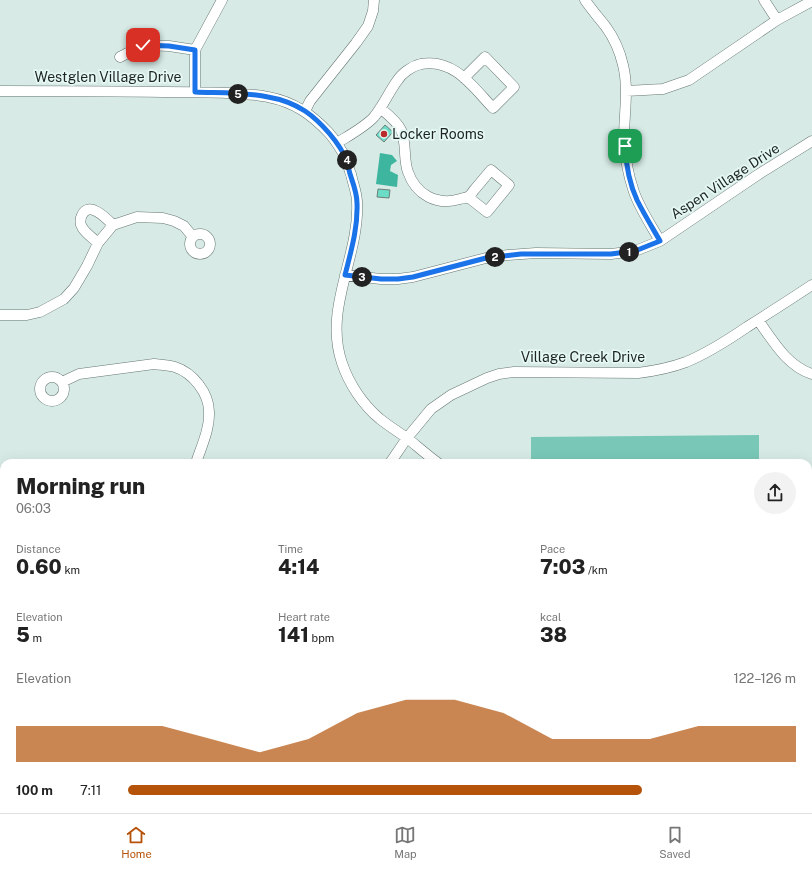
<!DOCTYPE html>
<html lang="en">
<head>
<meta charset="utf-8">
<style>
	body { margin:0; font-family:"Public Sans",sans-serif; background:#f2f2f2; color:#222; height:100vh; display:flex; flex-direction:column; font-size:15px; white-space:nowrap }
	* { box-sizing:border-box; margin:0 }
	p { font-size:13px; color:#767676 }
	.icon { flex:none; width:22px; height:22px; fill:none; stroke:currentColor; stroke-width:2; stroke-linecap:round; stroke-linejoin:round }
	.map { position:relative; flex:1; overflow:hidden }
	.sheet { position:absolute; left:0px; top:459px; width:812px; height:354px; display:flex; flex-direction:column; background:#fff; border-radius:12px 12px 0 0; box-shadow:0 4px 16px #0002 }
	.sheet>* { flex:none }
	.pin { position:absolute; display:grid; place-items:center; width:34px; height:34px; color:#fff; margin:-17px; border-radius:8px; box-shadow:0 2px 6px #0006 }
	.km { position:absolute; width:20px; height:20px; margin:-10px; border-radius:50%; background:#222; color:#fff; font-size:11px; line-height:20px; text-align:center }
	.round { display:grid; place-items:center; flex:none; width:42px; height:42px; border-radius:21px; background:#f2f2f2 }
	.summary { display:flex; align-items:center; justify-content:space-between; height:68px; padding:0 16px }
	h1 { font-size:22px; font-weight:800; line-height:30px }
	.figures { display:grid; grid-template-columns:repeat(3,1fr); gap:6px; height:68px; padding:4px 16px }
	.figures div { display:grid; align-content:center }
	.figures b { font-size:20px; font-weight:800 }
	.figures small { font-size:11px; font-weight:400 }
	.figures p { font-size:11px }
	.chart { height:112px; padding:8px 16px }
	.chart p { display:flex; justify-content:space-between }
	.chart svg { width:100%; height:72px; margin-top:4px; fill:#b45309; opacity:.7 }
	ul { padding:0 16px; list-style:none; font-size:13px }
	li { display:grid; grid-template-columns:64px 48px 1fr; align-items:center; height:30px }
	li i { height:10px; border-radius:5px; background:#b45309 }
	.dock { display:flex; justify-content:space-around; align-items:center; height:56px; border-top:1px solid #e0e0e0; background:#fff; font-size:11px; color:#767676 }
	.dock a { display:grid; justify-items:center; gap:2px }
	.dock .current { color:#b45309 }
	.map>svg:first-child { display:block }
	.built { fill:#c3ded7 }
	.green { fill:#79c8b7 }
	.water { fill:#3eb59f }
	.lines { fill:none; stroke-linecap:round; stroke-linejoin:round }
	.stream { stroke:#3eb59f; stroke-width:2.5 }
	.building { fill:#6bddc6; stroke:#6d7e79 }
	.minor-casing { stroke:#667773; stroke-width:11 }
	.secondary-casing { stroke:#667773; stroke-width:15 }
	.minor { stroke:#fff; stroke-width:10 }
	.secondary { stroke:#fcdad7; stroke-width:14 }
	.route-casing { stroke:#fff; stroke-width:8 }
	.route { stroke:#1a73e8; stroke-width:5 }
	.poi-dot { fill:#ba2b2b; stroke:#e5f8f3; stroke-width:1.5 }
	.labels { text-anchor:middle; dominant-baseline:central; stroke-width:3.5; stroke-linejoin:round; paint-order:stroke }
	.street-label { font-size:14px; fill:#1c2321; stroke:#e5f8f3 }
	.poi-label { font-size:14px; fill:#1c2321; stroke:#e5f8f3; text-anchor:start }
</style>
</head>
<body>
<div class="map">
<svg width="812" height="813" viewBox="0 0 812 813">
	<rect width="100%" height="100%" fill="#d7eae5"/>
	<path class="built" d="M 808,718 L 812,718 L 812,813 L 694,813 L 694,809 L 808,809 Z"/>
	<path class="green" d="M 759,435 L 759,463 L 531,463 L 531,437 Z
		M 0,728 L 4,728 L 4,785 L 0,785 Z"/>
	<path class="water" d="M 380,153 L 392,155 L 397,161 L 391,165 L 390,171 L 398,175 L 397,187 L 376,184 Z"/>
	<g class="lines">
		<path class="stream" d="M 104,813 L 107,809"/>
	</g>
	<path class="building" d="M 385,125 L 393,132 L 384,142 L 376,135 Z
		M 378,189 L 390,190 L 389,198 L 377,197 Z"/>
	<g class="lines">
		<defs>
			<path id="minor" d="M 585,0 C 591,9 599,18 606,27 C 614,38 620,52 623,65 C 629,89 624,114 624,138 C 625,157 628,175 634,192 C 640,209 651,225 660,241
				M 764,0 L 777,20
				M 120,57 L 143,45 L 169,46 L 195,50
				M 0,91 C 54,91 109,91 163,92 C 185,92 206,92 228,93 C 241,94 255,94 268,97 C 294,102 311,114 329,133 C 336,141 342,151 347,160 C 348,165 349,170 351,174 C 353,184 357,193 357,202 C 360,256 323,308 342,363 C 349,384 363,405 380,419 C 389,426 398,432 407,438 C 417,446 427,455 438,463
				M 626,91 L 663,89 L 689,80 L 777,20 L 812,1
				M 195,92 L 195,50 L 222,0
				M 380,108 C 388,115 396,120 401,130 C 407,143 403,159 408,172 C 416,195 437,206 460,199 C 463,198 467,198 469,196 C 471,195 473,191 475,189 C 480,183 485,177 491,170 L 509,185 L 487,212 L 468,197
				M 305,111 L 310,101 L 356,43 L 368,26 L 373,11 L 374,0
				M 337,143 C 348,136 365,127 374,117 C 383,106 389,92 397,81 C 402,73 412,66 421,64 C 454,58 473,87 493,108 L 514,87 L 485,57 L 464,78
				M190 244a10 10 0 1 1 20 0a10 10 0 1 1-20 0Z
				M 98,243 C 93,238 85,233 82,227 C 80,224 80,219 82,215 C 89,200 107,219 113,225
				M 345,275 L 381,279 L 398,279 L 413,277 L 486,258 L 508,255 L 536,253 L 611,254 L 635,251 L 660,241 L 759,174 L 812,141
				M 0,315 L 27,315 L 40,312 L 64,299 L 74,288 L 87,266 L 98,243 L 113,225 L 137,217 L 163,218 L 174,221 L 184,226 L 193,237
				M 758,320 C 773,341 787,366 812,374
				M40 389a12 12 0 1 1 24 0a12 12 0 1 1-24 0Z
				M 62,382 L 79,374 L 154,364 C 161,365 168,365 175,367 C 193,373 209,393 209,412 C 210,429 201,447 196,463
				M 390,463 L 407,438 L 431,409 L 451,395 L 487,378 L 499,374 L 514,372 L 638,373 C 654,371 670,368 686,362 C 708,353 728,340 747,327 C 769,313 791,299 812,285
				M 617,809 L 617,813
				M 630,813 L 631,809"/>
			<path id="secondary" d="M 0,705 L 4,705
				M 808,710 L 812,710"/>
		</defs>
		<use href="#minor" class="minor-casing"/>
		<use href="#secondary" class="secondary-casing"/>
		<use href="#minor" class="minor"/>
		<use href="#secondary" class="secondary"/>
	</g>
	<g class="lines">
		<defs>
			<path id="route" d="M 143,45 L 169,46 L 195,50 L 195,92 C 219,93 244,92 268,97 C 280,99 294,104 305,111 C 320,121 341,144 347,162 C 348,166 349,170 350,174 C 353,183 357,193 357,203 C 358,228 351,251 345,275 L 381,279 L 398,279 L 413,277 L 486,258 L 521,254 L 611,254 L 626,252 L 635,251 L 660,241 C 652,227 644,214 637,200 C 629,183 626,164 625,146"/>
		</defs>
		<use href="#route" class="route-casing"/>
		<use href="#route" class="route"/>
	</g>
	<circle class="poi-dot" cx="384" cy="134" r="4"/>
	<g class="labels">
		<g class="street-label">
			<text x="108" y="77">Westglen Village Drive</text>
			<text transform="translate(725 181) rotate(-33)">Aspen Village Drive</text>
			<text x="583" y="357">Village Creek Drive</text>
		</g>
		<g class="poi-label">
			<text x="392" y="134">Locker Rooms</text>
		</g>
	</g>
</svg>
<div class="pin" style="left:625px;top:146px;background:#1e9e55"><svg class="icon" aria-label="arrive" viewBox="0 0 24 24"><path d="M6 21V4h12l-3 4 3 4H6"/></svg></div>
<div class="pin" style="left:143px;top:45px;background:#d93025"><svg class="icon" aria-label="check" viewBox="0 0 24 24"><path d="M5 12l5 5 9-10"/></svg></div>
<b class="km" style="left:629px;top:252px">1</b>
<b class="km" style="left:495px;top:257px">2</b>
<b class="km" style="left:362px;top:277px">3</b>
<b class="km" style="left:347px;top:160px">4</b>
<b class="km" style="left:238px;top:94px">5</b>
<section class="sheet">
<div class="summary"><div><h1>Morning run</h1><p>06:03</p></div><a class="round"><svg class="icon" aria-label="share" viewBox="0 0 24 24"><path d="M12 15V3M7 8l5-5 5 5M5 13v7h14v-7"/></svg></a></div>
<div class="figures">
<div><p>Distance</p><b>0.60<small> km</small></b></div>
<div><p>Time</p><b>4:14</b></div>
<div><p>Pace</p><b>7:03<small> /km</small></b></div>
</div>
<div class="figures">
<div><p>Elevation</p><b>5<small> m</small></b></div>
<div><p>Heart rate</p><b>141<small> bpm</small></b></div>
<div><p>kcal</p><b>38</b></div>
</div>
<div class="chart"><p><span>Elevation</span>122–126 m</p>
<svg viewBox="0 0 160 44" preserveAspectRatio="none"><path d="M0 44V22L10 22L20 22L30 22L40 30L50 38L60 30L70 14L80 6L90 6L100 14L110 30L120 30L130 30L140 22L150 22L160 22V44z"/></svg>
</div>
<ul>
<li><b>100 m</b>7:11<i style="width:77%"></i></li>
</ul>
</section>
</div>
<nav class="dock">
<a class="current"><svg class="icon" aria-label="home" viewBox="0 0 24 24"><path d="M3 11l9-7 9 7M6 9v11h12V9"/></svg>Home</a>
<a><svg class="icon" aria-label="map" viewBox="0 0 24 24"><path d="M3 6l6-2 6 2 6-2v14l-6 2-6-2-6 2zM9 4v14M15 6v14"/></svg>Map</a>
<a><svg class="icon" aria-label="saved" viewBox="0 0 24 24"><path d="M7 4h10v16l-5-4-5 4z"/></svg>Saved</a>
</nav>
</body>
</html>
